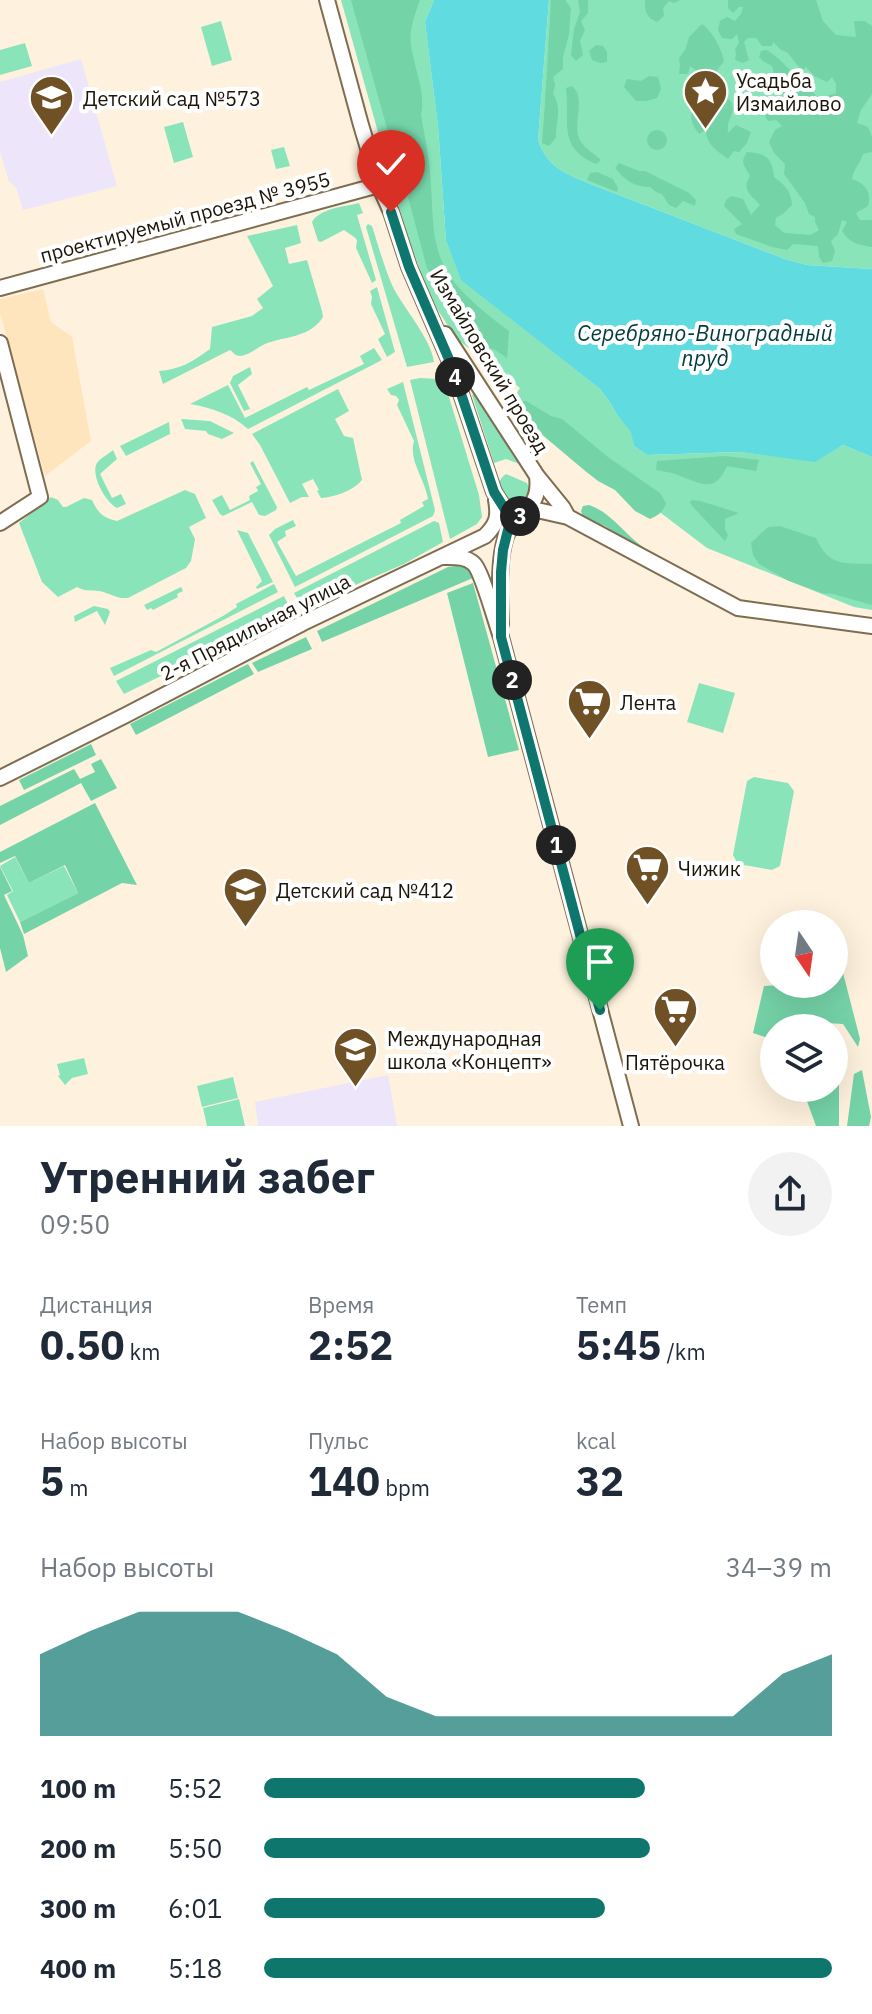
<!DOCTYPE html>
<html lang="ru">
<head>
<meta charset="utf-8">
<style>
	body { margin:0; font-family:"IBM Plex Sans",sans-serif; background:#f2f2f3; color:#1f2937; height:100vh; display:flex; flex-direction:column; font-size:30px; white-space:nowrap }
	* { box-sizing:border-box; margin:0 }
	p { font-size:26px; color:#747a83 }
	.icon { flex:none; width:44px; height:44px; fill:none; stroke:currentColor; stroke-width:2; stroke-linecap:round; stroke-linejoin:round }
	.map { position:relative; height:1126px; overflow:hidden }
	.sheet { display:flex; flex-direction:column; background:#fff; flex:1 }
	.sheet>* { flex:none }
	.needle { width:52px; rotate:167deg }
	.fabs { position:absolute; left:760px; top:910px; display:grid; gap:16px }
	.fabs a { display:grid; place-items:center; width:88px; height:88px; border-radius:50%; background:#fff; box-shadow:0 8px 32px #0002; font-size:40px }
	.pin { position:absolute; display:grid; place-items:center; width:68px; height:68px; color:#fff; margin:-82px -34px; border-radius:50% 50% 50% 0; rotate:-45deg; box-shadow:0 0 8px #0007 }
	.pin .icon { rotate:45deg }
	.km { position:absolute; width:40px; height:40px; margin:-20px; border-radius:50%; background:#222; color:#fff; font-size:22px; line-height:40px; text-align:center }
	.round { display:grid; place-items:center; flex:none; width:84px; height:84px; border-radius:42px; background:#f2f2f3 }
	.headline { display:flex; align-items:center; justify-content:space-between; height:136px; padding:0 40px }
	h1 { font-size:44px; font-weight:700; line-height:60px }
	.figures { display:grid; grid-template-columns:repeat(3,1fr); gap:12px; height:136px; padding:8px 40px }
	.figures div { display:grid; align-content:center }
	.figures b { font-size:40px; font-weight:700 }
	.figures small { font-size:22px; font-weight:400 }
	.figures p { font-size:22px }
	.chart { height:224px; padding:16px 40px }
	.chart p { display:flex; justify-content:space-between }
	.chart svg { width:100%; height:144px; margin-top:8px; fill:#0f766e; opacity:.7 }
	ul { padding:0 40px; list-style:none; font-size:26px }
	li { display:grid; grid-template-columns:128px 96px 1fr; align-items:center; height:60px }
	li i { height:20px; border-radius:10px; background:#0f766e }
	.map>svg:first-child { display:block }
	.built { fill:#fee5be }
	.education { fill:#ede5fa }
	.green { fill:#89e4ba }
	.forest { fill:#75d3a8 }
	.water { fill:#60dce0 }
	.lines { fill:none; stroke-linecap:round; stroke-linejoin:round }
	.minor-casing { stroke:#7e6d50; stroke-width:18 }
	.minor { stroke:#fff; stroke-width:14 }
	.route-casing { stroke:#fff; stroke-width:16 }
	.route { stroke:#0f766e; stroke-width:10 }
	.labels { text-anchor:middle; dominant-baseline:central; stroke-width:8; stroke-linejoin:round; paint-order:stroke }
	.poi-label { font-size:20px; fill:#1b1408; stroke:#fff; text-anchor:start }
	.street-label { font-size:20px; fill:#1b1408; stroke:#fff }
	.water-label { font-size:22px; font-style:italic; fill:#003b3d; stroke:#fff }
</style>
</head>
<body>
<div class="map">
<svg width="872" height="1126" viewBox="0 0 872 1126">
	<rect width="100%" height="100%" fill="#fef2de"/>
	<path class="built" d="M 43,289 L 51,322 L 72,337 L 91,441 L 45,476 L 0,313 L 0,299 Z"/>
	<path class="education" d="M 81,59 L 117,186 L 23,210 L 16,187 L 9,182 L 0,151 L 0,82 Z
		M 388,1075 L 397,1126 L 258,1126 L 255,1102 Z"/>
	<path class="green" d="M 341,0 L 434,0 L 425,22 L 438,126 L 446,241 L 461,279 L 600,389 L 611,404 L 617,415 L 632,432 L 634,446 L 647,455 L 739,452 L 815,461 L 843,445 L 872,457 L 872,610 L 854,607 L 707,548 L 512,400 L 520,388 L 457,339 L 431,300 L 406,232 Z
		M 549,0 L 872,0 L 872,269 L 807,265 L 785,259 L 593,185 C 567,174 548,169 538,140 Z
		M 221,21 L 232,60 L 212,66 L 201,27 Z
		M 25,43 L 32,66 L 0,75 L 0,50 Z
		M 183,122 L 193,157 L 174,163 L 164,127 Z
		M 284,147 L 290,166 L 276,169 L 271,150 Z
		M 359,203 L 363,213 L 357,215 L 376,280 L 372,283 L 356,248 L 357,240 C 354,236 349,234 344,230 L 321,242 L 318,241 L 312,222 C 320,208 344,207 359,203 Z
		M 368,224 L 372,226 C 378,245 384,266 392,285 C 403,308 431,338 434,362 L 407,367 L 366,227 Z
		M 297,225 L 301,243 L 285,248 L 289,264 L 307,260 L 322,311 L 323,317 C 310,338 285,336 265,344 C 257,348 249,355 241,356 C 235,356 234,353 230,350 L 163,384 L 159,371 C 179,370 194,361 210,349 L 212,327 L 252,316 L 263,308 L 257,299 L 273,286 L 247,236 Z
		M 377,287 L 395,352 L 387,357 L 378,339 L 385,334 L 371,304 L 372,297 L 370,291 Z
		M 374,348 L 382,360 L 248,429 C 231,414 212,408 190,404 L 228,385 L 245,418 L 307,387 L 309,390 L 364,364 L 360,356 Z
		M 250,367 L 252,374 L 238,385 L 250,409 L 244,411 L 230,383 L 233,376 Z
		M 420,378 L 439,379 L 445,384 L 479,495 L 482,517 L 477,524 L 450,539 L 410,380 Z
		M 403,382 L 435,510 L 433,516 L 295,587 L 269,535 L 275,529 L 293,520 L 296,526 L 285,531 L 286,536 L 277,542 L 296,576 L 401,523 L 400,520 L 424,506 L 422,502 L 428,499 C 425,479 408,460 414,441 L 397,405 L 399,400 L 396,396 L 391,395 L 387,389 Z
		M 338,389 L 349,411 L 335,419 L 344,436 L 353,438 L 362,480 C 353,491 335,497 321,498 L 317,491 L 319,490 L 313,479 L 302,484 L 309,497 L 302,497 L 290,503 L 260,445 L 252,434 Z
		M 474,394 L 518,458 L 522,465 L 506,459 L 494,463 L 472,395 Z
		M 181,419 L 210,421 L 234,433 L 222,439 L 208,434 L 206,431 L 185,429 Z
		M 169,422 L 170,434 L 126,456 L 120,446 Z
		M 113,450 L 117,459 L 100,474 L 112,498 L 121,494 L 126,504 L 117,508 C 106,503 90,475 97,463 C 100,458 109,454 113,450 Z
		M 253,461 L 277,507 L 276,510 L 265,516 L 259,515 L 252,502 L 223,516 L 220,514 L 212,500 L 222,495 L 230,510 L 250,500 L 249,496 L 258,491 L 256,487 L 261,484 L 250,463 Z
		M 506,474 L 527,483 C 534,499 524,505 510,507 C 501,498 493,482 506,474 Z
		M 185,490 L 195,494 L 206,518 L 189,527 L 195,539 L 191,561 L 186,568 L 128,598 C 116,599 110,593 99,591 C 90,590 86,592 77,587 L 58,597 L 42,582 L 19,523 L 51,497 L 58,500 L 63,507 L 66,507 L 84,498 L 92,500 C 98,513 103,518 117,521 Z
		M 434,521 L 439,523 L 443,542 L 404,564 L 304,607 L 300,603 L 294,593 Z
		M 237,530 L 248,533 L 273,582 L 257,589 L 256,587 L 262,581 Z
		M 274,584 L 278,592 L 114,676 L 110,668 L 151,650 L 156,652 L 223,616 L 237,607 L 236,604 Z
		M 181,587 L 183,591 L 177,594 L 178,597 L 153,610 L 151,608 L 147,610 L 144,605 Z
		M 284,596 L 290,608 L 289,613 L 261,625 L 175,669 L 172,667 L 165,672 L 165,674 L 124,694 L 116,681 Z
		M 94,606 L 108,609 L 110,612 L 105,625 L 97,611 L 75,622 L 74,616 Z
		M 699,683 L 735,693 L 723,733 L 687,722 Z
		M 754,777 L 788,783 L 794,791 L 780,866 L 772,870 L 738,864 L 733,855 L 747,781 Z
		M 15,857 L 29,883 L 64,866 L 78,893 L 20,922 L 7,895 L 13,891 L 0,866 Z
		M 84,1058 L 88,1074 L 72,1078 L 65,1085 L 58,1076 L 60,1075 L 57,1064 Z
		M 233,1077 L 238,1098 L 202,1107 L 197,1086 Z
		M 239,1099 L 245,1126 L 207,1126 L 203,1108 Z"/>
	<path class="forest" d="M 351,0 L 420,0 C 415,14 409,29 411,45 C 414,68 426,92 421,115 C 425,138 430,161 431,184 C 433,214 431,242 446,270 C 458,292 489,316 509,331 L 507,358 L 495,350 L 478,343 L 456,323 L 427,268 L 408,197 L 415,182 L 390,139 Z
		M 551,0 L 565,0 L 571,8 L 569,34 L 563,57 L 563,69 L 553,77 L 555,85 L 553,94 C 563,110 555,122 556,138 L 549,146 L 542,143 C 546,95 548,48 551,0 Z
		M 578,0 L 588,0 L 588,13 L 581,21 L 585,30 L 580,41 L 583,55 L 576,61 L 571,55 L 574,29 L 580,12 Z
		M 645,0 L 680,0 L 674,3 L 669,1 L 663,8 L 664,16 L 657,22 C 646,17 645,12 645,0 Z
		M 728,0 L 816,0 L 823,21 L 836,35 L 856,37 L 854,21 L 865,21 L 872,26 L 872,94 L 861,110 L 857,123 L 868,127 L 872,137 L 872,152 L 863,154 C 860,165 853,169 852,179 C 865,184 872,191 868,206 L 856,213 L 860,220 L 872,220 L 872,247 C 859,245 849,243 842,231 L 847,222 L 842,220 L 838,234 L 831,241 L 835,251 L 832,261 L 823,263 L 819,257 L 818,246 L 793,244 L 787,250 L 772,247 L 736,234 L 734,229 L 742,224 L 724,206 L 726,200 L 731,196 L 743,199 L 751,215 L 760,205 C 751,194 741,191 750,176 C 745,165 739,164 747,152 C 766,153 772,158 774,177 C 785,185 791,191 792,205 L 784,213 L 776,218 L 775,225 L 784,233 L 811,235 L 819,230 L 815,222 L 815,217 L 809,214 L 805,203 L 784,174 L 785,164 L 774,153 L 769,142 L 775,130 L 782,126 L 776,120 L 768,121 L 765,116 L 768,112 L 765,108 L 768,102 C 775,104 777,109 783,112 L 788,107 L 780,99 L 784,91 L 781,84 L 776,81 L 772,66 L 763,61 L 759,57 L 761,51 L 767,50 C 779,58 788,67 797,78 L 803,76 L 811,81 L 812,91 L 816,96 L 824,97 L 836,93 L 836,84 L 832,77 L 827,82 L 814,76 L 806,67 L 802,71 L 787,52 L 781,50 L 773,42 L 772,46 L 762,46 L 756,38 L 748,38 L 744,42 L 749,60 L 743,63 L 735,60 L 736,53 L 735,49 L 739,43 L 737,34 L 732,39 L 722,38 L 718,30 L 720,21 L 727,17 L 735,21 L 741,14 L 743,7 L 739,7 L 733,13 L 728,8 Z
		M 702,24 C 712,31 722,49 724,61 L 716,72 L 706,78 L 690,66 L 688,74 L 679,74 L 680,65 L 679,58 L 685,50 L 689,37 Z
		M 596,45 L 603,46 L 607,52 L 607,62 L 600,63 L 592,60 L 589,51 Z
		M 649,76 L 658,77 L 661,89 L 657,98 L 646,101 L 636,101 L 624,87 L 627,79 L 641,81 Z
		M 572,86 C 588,100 570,125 581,142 C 586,149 595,154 601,160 L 596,164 C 557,148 570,122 566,88 Z
		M 699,93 C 712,93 738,94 732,114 C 729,121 727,124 728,133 L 736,125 L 751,132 L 747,143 L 739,152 L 734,151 L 728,159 C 717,151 706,144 706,130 L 699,134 C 692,125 688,117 694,106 L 692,100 Z
		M647 140a10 10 0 1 1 20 0a10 10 0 1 1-20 0Z
		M 619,163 L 639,171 L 645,171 L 689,193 L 696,200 L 695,206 L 683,201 L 676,208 L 669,205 L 662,194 L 656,192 L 650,187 C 634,187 625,180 615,168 Z
		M 597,172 L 613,179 L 618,188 L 617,192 L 587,180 L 590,173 Z
		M 520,401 L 526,401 L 551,416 L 562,419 L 608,457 L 660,493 L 666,503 C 664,511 658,516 650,519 L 635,511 L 615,490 L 598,481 L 584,470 L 533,427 L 516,407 Z
		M 725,456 L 759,460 L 756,471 L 727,466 C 714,496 699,482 675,474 C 669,472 662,471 656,470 L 657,461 Z
		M 691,500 L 700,501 L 739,513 L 725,519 L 725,529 L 728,535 L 725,541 L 693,507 L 690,503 Z
		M 589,505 C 613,513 625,536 646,549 L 634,548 L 605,526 L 588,521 L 583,517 L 581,511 L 583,506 Z
		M 780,526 L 816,538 C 829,567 844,563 872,564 L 872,605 L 833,594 L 822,593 L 789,581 L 759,564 L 753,555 L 751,543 L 768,527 Z
		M 464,565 L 470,570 L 473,578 L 322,642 L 317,631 L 448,567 Z
		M 473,583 L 519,750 L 488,757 L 447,593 Z
		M 306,637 L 312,649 L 258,672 L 252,663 Z
		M 248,664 L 254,674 L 136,735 L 130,724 Z
		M 91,744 L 96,755 L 24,790 L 19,780 Z
		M 101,759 L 117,788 L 91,801 L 81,783 L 0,825 L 0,806 L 74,769 L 80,779 L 95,772 L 91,764 Z
		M 95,803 L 137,885 L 122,883 L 24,934 L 20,922 L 78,893 L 65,865 L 29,883 L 15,856 L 0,863 L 0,852 Z
		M 0,867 L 12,891 L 4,895 L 23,935 L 28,956 L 6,972 L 0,948 Z
		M 834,963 L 841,965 L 860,1039 L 858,1047 L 843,1024 L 826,1023 L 821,1028 L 774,1028 L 774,1040 L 753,1033 L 764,986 L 797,984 L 797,986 L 812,989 L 817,984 L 834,984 Z
		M 834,1069 L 839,1071 L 839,1126 L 816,1126 L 804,1093 L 807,1088 L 834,1088 Z
		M 862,1070 L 871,1117 L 869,1126 L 847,1126 L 854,1074 Z"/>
	<path class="water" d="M 434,0 L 549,0 L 538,140 C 548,169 567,174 593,185 L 785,259 L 807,265 L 872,269 L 872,457 L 843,445 L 815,462 L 739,452 L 647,455 L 634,446 L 631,432 L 617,415 L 611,404 L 600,389 L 461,280 L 446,241 L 438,126 L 425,22 Z"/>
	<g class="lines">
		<defs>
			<path id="minor" d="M 327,0 L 361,125 L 379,185 L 391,212 L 409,267 L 451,364 L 494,492 L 506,511 L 515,513 L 537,510 L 568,517 L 738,608 L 872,626
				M 0,288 L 379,185
				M 445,334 L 537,476 L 563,508 L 568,517
				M 0,343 L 40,497 L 0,523
				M 443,557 C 454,557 466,556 474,564 C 482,572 496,623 501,637 L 631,1126
				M 501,624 C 500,600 497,551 509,530 C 520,507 541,510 537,476
				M 0,778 L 126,715 L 303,623 L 485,536 C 497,524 499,517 496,500"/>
		</defs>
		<use href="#minor" class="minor-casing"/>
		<use href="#minor" class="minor"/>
	</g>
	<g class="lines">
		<defs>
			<path id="route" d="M 391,212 L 409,267 L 451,364 L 494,492 L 506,511 L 515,513 L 525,512 L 508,530 L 503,550 L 501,572 L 501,637 L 600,1010"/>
		</defs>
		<use href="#route" class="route-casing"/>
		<use href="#route" class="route"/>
	</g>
	<defs>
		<symbol id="sight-pin" viewBox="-11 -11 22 30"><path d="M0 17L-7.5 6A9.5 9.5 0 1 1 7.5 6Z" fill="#705126" stroke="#fff"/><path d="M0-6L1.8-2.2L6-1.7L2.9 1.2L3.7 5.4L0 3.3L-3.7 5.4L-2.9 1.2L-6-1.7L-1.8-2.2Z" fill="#fff"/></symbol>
		<symbol id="school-pin" viewBox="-11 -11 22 30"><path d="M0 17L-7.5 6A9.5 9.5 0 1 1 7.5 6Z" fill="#705126" stroke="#fff"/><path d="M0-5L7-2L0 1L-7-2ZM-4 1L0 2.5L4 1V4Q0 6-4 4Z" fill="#fff"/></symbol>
		<symbol id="supermarket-pin" viewBox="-11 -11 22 30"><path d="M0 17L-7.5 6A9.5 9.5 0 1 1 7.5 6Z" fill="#705126" stroke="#fff"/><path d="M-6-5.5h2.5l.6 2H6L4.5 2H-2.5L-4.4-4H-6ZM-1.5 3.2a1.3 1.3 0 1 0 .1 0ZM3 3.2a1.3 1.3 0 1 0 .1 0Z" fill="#fff"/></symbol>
	</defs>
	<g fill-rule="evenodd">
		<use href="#sight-pin" x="680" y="66" width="51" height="69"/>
		<use href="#school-pin" x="26" y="72" width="51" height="69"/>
		<use href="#supermarket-pin" x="564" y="676" width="51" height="69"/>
		<use href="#supermarket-pin" x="622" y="842" width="51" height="69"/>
		<use href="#school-pin" x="220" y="864" width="51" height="69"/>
		<use href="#supermarket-pin" x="650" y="984" width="51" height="69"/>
		<use href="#school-pin" x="330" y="1024" width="51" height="69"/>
	</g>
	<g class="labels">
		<g class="poi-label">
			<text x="736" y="80">Усадьба<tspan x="736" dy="23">Измайлово</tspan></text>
			<text x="83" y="98">Детский сад №573</text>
			<text x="620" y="702">Лента</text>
			<text x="678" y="868">Чижик</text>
			<text x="276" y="890">Детский сад №412</text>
			<text x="387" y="1038">Международная<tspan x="387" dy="23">школа «Концепт»</tspan></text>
			<text x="675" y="1062" text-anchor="middle">Пятёрочка</text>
		</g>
		<g class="street-label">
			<text transform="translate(185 217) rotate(-15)">проектируемый проезд № 3955</text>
			<text transform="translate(490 361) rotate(59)">Измайловский проезд</text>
			<text transform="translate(255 627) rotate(-27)">2-я Прядильная улица</text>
		</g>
		<g class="water-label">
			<text x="705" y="332">Серебряно-Виноградный<tspan x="705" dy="25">пруд</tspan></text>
		</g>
	</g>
</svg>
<div class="fabs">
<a><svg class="needle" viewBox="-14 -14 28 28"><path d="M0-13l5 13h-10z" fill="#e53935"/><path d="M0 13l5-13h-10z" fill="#747a83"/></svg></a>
<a><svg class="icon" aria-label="layers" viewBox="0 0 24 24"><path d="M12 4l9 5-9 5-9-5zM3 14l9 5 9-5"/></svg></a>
</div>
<div class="pin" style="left:600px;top:1010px;background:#1e9e55"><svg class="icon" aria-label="arrive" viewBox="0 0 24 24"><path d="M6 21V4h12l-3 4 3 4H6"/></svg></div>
<div class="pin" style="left:391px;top:212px;background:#d93025"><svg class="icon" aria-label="check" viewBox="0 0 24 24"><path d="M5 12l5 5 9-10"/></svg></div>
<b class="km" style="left:556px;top:845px">1</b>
<b class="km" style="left:512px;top:680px">2</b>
<b class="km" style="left:520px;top:516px">3</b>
<b class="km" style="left:455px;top:377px">4</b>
</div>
<section class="sheet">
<div class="headline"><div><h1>Утренний забег</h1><p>09:50</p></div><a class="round"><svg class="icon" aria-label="share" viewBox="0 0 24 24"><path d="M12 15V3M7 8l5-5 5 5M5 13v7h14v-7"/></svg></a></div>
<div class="figures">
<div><p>Дистанция</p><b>0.50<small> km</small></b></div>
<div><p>Время</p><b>2:52</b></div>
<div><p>Темп</p><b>5:45<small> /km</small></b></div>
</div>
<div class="figures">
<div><p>Набор высоты</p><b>5<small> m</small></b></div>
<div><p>Пульс</p><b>140<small> bpm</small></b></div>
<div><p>kcal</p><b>32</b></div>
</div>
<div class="chart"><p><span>Набор высоты</span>34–39 m</p>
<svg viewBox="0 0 160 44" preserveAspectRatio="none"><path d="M0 44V19L10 12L20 6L30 6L40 6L50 12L60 19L70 32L80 38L90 38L100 38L110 38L120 38L130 38L140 38L150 25L160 19V44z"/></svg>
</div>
<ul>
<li><b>100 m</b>5:52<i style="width:67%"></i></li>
<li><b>200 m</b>5:50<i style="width:68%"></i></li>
<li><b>300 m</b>6:01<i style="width:60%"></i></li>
<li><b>400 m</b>5:18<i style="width:100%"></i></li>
</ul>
</section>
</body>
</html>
